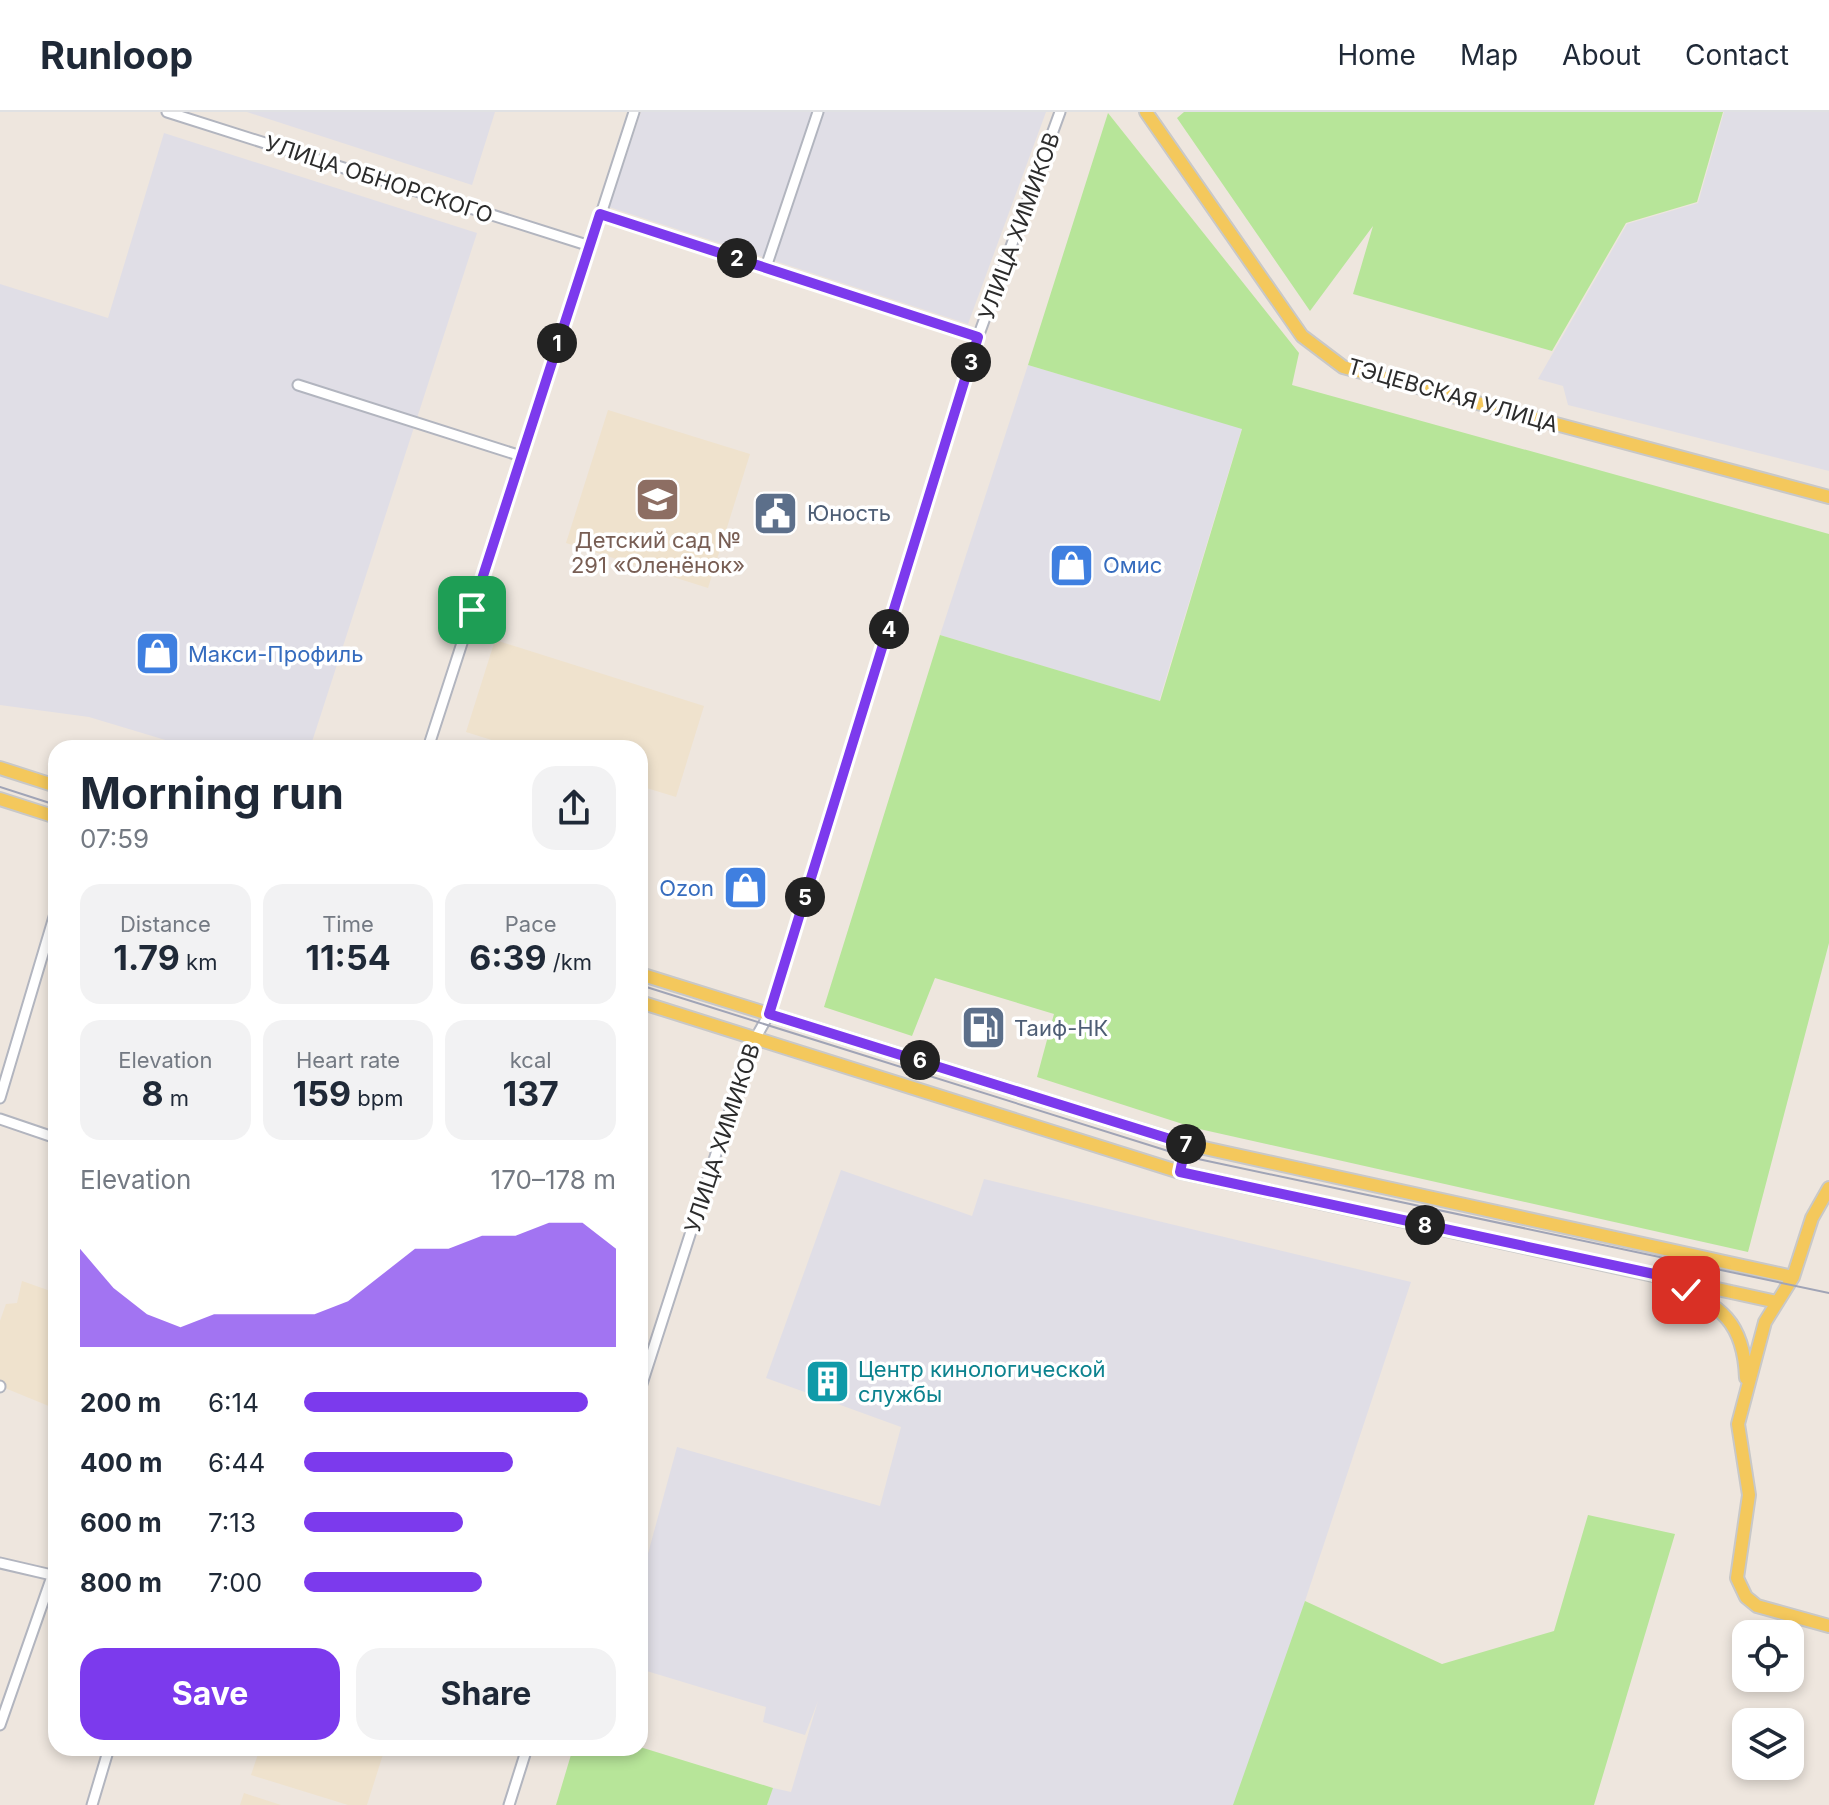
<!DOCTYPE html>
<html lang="en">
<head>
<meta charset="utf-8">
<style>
	body { margin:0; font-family:Inter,sans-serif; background:#f2f2f3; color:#1f2937; height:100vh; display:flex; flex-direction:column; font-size:30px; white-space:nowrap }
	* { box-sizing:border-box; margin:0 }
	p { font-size:26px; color:#747a83 }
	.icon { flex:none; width:44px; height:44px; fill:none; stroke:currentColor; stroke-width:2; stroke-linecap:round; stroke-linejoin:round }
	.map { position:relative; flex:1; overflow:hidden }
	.drawer { position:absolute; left:48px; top:628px; width:600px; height:1016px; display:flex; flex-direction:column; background:#fff; border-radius:24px; box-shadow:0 4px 12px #0003 }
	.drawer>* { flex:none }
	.controls { position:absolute; left:1732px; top:1508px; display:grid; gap:16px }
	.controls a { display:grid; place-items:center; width:72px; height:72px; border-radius:16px; background:#fff; box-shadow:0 4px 12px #0003; font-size:40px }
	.pin { position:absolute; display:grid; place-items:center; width:68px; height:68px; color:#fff; margin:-34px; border-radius:16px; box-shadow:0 4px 12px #0006 }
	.km { position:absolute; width:40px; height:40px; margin:-20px; border-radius:50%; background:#222; color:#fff; font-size:22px; line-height:40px; text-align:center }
	.round { display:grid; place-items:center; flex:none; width:84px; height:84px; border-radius:24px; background:#f2f2f3 }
	.overview { display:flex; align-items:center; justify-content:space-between; height:136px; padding:0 32px }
	h1 { font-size:44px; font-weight:700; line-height:60px }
	.figures { display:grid; grid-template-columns:repeat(3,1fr); gap:12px; height:136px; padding:8px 32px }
	.figures div { display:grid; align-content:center; border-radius:20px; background:#f2f2f3; text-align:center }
	.figures b { font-size:34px; font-weight:700 }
	.figures small { font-size:22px; font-weight:400 }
	.figures p { font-size:22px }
	.chart { height:224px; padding:16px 32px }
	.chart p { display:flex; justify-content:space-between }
	.chart svg { width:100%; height:144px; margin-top:8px; fill:#7c3aed; opacity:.7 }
	.primary-button { display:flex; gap:16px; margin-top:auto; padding:16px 32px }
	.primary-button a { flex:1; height:92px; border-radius:24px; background:#7c3aed; color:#fff; font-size:32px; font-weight:700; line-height:92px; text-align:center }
	.primary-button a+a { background:#f2f2f3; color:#1f2937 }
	ul { padding:0 32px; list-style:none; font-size:26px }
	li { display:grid; grid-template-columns:128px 96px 1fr; align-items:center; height:60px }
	li i { height:20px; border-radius:10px; background:#7c3aed }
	header { display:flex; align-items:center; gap:48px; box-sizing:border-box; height:112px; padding:0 40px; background:#fff; border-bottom:2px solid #e0e1e3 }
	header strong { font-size:38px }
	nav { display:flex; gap:44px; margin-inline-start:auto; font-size:28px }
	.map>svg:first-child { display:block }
	.industrial { fill:#e0dee6 }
	.education { fill:#efe2cd }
	.green { fill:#b7e599 }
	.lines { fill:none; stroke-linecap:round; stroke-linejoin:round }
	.minor-casing { stroke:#b2b5bf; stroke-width:13 }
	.major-casing { stroke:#c8c8c8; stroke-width:16 }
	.minor { stroke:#fff; stroke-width:9 }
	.major { stroke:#f4c85c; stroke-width:12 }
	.tram { stroke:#a0a4b6; stroke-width:2 }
	.route-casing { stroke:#fff; stroke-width:16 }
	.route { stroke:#7c3aed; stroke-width:10 }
	.labels { text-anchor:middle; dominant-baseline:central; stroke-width:7; stroke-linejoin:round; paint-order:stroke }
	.street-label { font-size:22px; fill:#2c2c2c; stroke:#fff }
	.service-label { font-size:22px; fill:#4e5e75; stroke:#fff; text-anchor:start }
	.education-label { font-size:22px; fill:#785e54; stroke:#fff }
	.shop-label { font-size:22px; fill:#366cbe; stroke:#fff; text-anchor:start }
	.culture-label { font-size:22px; fill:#0d838f; stroke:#fff; text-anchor:start }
</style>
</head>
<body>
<header>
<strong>Runloop</strong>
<nav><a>Home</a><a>Map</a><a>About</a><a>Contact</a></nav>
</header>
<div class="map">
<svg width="1829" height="1693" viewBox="0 0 1829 1693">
	<rect width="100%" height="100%" fill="#eee6de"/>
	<path class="industrial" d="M 247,0 L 495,0 L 472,73 Z
		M 641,0 L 1046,0 L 968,212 L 609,95 Z
		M 1724,0 L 1829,0 L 1829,359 L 1568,293 L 1563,274 L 1538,267 L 1627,112 L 1698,91 Z
		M 164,21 L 477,121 L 310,636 L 223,636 L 200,629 L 192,636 L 89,605 L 0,593 L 0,172 L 108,206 Z
		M 1028,253 L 1242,316 L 1159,589 L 940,523 Z
		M 841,1058 L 972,1104 L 984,1067 L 1411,1170 L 1305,1489 L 1242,1693 L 767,1693 L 773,1676 L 791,1680 L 818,1589 L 805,1623 L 763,1610 L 766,1595 L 640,1557 L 640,1471 L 677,1335 L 880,1394 L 901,1315 L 766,1266 Z"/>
	<path class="education" d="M 608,298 L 750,342 L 708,476 L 566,431 Z
		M 495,528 L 704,594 L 676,685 L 640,674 L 640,636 L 517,636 L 466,620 Z
		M 22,1169 L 56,1181 L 56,1297 L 0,1274 L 0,1209 L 6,1192 L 17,1191 Z
		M 260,1636 L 385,1636 L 367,1693 L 348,1693 L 251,1663 Z
		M 244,1681 L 281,1693 L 240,1693 Z"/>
	<path class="green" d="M 1184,0 L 1723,0 L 1697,90 L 1626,111 L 1552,239 L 1353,182 L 1373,114 L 1310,199 L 1177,6 Z
		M 1108,1 L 1299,241 L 1292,273 L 1829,422 L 1829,831 L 1748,1140 L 1195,1016 L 1037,965 L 1054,902 L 935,866 L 912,924 L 824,895 L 940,523 L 1160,589 L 1242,317 L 1028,253 Z
		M 1588,1403 L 1675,1422 L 1594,1693 L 1233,1693 L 1305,1489 L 1442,1552 L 1554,1519 Z
		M 640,1635 L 773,1676 L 767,1693 L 556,1693 L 573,1636 Z"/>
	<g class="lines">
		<defs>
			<path id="minor" d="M 167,0 L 590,134
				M 600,102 L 978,225
				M 766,155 L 818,0
				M 298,273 L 521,344
				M 428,636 L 634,0
				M 0,986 L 56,798
				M 0,1007 L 56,1026
				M 0,1275 L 0,1274
				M 640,1278 L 750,936 L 769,902 L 978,225 L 1060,0
				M 0,1451 L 56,1464
				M 0,1613 L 56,1453
				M 92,1693 L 109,1636
				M 509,1693 L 527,1636"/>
			<path id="major" d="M 1146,0 L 1302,224 L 1343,255 L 1829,385
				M 0,656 L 56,674
				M 0,687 L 56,705
				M 640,862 L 1186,1032 L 1793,1165
				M 640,890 L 1180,1060 L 1777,1190
				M 1180,1060 L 1186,1032
				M 1829,1076 L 1812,1106 L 1793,1165 L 1765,1210 L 1738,1312 L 1749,1383 L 1737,1466 L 1746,1485 L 1757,1494 L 1829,1514
				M 1673,1171 C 1721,1195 1744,1209 1746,1266"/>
		</defs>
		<use href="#minor" class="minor-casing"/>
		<use href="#major" class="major-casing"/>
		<use href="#minor" class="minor"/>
		<use href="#major" class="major"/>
		<path class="tram" d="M 0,675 L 56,693
			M 640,873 L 1184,1044 L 1829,1181"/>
	</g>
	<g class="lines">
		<defs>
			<path id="route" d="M 472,498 L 600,102 L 978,225 L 769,902 L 1186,1032 L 1180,1060 L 1654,1162 L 1686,1178"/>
		</defs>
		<use href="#route" class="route-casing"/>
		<use href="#route" class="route"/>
	</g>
	<defs>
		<symbol id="school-square" viewBox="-11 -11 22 22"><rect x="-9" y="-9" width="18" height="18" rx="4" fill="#8d6e63" stroke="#fff"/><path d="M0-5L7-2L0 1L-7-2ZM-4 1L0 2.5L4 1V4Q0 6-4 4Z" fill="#fff"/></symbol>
		<symbol id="civic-square" viewBox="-11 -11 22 22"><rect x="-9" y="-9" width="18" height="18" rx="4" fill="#5c6f8a" stroke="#fff"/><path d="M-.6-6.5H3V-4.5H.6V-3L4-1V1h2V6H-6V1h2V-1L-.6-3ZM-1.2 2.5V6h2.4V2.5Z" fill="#fff"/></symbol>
		<symbol id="shop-square" viewBox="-11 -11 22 22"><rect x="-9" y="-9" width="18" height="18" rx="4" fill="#3f7fe0" stroke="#fff"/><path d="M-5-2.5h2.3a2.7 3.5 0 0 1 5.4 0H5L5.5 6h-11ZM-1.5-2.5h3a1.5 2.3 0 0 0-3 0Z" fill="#fff"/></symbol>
		<symbol id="fuel-square" viewBox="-11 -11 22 22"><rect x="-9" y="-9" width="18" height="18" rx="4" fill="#5c6f8a" stroke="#fff"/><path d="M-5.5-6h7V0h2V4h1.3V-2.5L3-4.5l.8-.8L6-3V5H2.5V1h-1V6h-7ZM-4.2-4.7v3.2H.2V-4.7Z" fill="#fff"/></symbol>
		<symbol id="building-square" viewBox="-11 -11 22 22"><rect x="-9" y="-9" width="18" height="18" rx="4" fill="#0f9aa8" stroke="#fff"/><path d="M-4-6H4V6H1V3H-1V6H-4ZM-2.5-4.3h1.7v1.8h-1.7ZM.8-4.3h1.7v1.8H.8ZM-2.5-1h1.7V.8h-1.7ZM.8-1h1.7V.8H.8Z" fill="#fff"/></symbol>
	</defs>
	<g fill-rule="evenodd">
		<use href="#school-square" x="632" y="362" width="51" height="51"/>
		<use href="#civic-square" x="750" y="376" width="51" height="51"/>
		<use href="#shop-square" x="1046" y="428" width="51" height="51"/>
		<use href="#shop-square" x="132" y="516" width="51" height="51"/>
		<use href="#shop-square" x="720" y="750" width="51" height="51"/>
		<use href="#fuel-square" x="958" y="890" width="51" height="51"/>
		<use href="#building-square" x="802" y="1244" width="51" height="51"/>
	</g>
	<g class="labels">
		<g class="street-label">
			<text transform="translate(379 67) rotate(18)">УЛИЦА ОБНОРСКОГО</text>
			<text transform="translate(1019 114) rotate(-70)">УЛИЦА ХИМИКОВ</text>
			<text transform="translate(1453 283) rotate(16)">ТЭЦЕВСКАЯ УЛИЦА</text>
			<text transform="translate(722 1026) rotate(-72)">УЛИЦА ХИМИКОВ</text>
		</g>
		<g class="service-label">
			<text x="807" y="401">Юность</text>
			<text x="1014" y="916">Таиф-НК</text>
		</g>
		<g class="education-label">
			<text x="658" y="428">Детский сад №<tspan x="658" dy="25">291 «Оленёнок»</tspan></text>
		</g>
		<g class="shop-label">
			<text x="1103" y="453">Омис</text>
			<text x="188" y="542">Макси-Профиль</text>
			<text x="714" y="776" text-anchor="end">Ozon</text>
		</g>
		<g class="culture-label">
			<text x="858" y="1257">Центр кинологической<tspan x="858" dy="25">службы</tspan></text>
		</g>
	</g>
</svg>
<div class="controls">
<a><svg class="icon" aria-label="locate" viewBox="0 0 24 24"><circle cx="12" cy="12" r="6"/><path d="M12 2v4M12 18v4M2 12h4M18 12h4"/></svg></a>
<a><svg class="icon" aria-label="layers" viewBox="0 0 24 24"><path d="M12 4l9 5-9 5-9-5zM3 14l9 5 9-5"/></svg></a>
</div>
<div class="pin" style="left:472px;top:498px;background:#1e9e55"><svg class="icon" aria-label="arrive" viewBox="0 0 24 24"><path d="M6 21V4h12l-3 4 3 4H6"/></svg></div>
<div class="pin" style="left:1686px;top:1178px;background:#d93025"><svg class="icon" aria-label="check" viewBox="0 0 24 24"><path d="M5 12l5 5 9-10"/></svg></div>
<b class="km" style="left:557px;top:231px">1</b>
<b class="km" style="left:737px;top:146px">2</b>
<b class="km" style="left:971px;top:250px">3</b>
<b class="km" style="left:889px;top:517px">4</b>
<b class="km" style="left:805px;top:785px">5</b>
<b class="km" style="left:920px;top:948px">6</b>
<b class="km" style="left:1186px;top:1032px">7</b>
<b class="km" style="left:1425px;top:1113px">8</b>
<section class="drawer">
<div class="overview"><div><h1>Morning run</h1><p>07:59</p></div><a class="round"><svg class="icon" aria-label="share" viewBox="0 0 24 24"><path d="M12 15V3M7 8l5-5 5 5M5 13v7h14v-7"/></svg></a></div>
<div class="figures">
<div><p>Distance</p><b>1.79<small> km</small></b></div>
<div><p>Time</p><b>11:54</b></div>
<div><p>Pace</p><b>6:39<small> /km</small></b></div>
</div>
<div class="figures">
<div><p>Elevation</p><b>8<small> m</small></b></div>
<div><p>Heart rate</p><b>159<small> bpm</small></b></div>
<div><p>kcal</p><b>137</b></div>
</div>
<div class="chart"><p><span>Elevation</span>170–178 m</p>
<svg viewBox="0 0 160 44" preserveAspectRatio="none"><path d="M0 44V14L10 26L20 34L30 38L40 34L50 34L60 34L70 34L80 30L90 22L100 14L110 14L120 10L130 10L140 6L150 6L160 14V44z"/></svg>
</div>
<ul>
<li><b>200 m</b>6:14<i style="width:91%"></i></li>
<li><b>400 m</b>6:44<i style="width:67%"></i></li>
<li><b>600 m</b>7:13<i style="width:51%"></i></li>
<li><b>800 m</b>7:00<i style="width:57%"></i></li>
</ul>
<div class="primary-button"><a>Save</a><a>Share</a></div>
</section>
</div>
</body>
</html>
